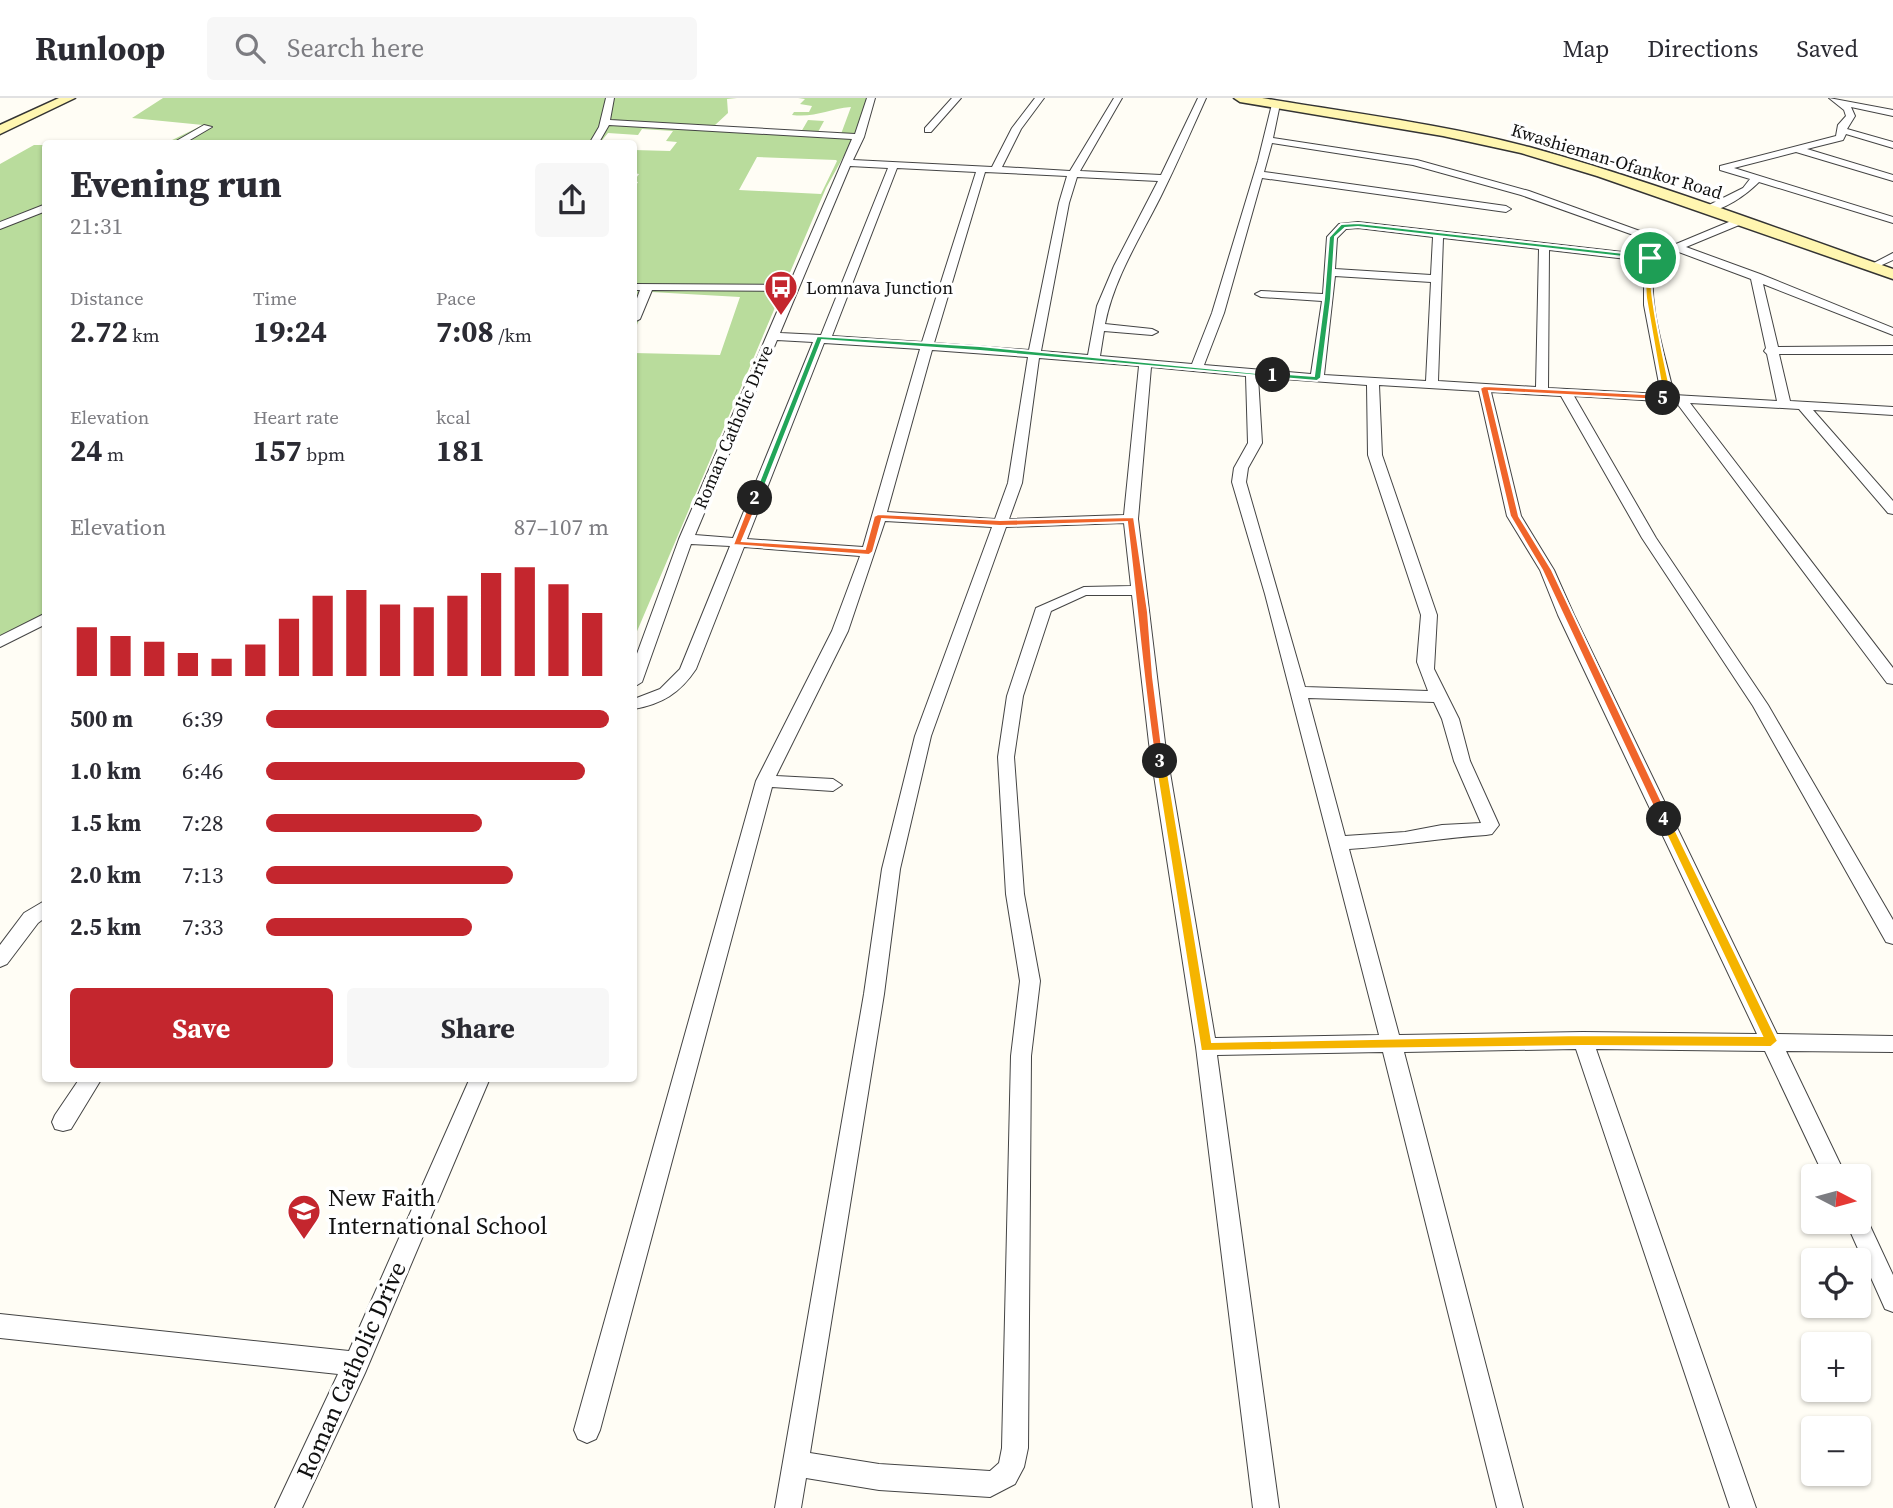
<!DOCTYPE html>
<html lang="en">
<head>
<meta charset="utf-8">
<style>
	body { margin:0; font-family:"Source Serif 4",serif; background:#f7f7f7; color:#2b2b33; height:100vh; display:flex; flex-direction:column; font-size:26px; white-space:nowrap }
	* { box-sizing:border-box; margin:0 }
	p { font-size:23px; color:#7c7c81 }
	.icon { flex:none; width:38px; height:38px; fill:none; stroke:currentColor; stroke-width:2; stroke-linecap:round; stroke-linejoin:round }
	.map { position:relative; flex:1; overflow:hidden }
	.details { position:absolute; left:42px; top:42px; width:595px; height:942px; display:flex; flex-direction:column; background:#fff; border-radius:7px; box-shadow:0 2px 5px #0004 }
	.details>* { flex:none }
	.needle { width:46px; rotate:96deg }
	.tools { position:absolute; left:1801px; top:1066px; display:grid; gap:14px }
	.tools a { display:grid; place-items:center; width:70px; height:70px; border-radius:7px; background:#fff; box-shadow:0 2px 5px #0004; font-size:35px }
	.pin { position:absolute; display:grid; place-items:center; width:60px; height:60px; color:#fff; margin:-30px; border:4px solid #fff; border-radius:50%; box-shadow:0 2px 7px #0007 }
	.km { position:absolute; width:35px; height:35px; margin:-18px; border-radius:50%; background:#222; color:#fff; font-size:19px; line-height:35px; text-align:center }
	.round { display:grid; place-items:center; flex:none; width:74px; height:74px; border-radius:7px; background:#f7f7f7 }
	.head { display:flex; align-items:center; justify-content:space-between; height:119px; padding:0 28px }
	h1 { font-size:38px; font-weight:700; line-height:52px }
	.metrics { display:grid; grid-template-columns:repeat(3,1fr); gap:10px; height:119px; padding:7px 28px }
	.metrics div { display:grid; align-content:center }
	.metrics b { font-size:30px; font-weight:700 }
	.metrics small { font-size:19px; font-weight:400 }
	.metrics p { font-size:19px }
	.chart { height:196px; padding:14px 28px }
	.chart p { display:flex; justify-content:space-between }
	.chart svg { width:100%; height:126px; margin-top:7px; stroke:#c4262e; stroke-width:6 }
	.button { display:flex; gap:14px; margin-top:auto; padding:14px 28px }
	.button a { flex:1; height:80px; border-radius:7px; background:#c4262e; color:#fff; font-size:28px; font-weight:700; line-height:80px; text-align:center }
	.button a+a { background:#f7f7f7; color:#2b2b33 }
	ul { padding:0 28px; list-style:none; font-size:23px }
	li { display:grid; grid-template-columns:112px 84px 1fr; align-items:center; height:52px }
	li i { height:18px; border-radius:9px; background:#c4262e }
	header { display:flex; align-items:center; gap:42px; box-sizing:border-box; height:98px; padding:0 35px; background:#fff; border-bottom:2px solid #e1e1e2 }
	header strong { font-size:33px }
	nav { display:flex; gap:38px; margin-inline-start:auto; font-size:24px }
	.search { width:490px; height:63px; background:#f7f7f7; display:flex; align-items:center; gap:18px; box-sizing:border-box; padding:0 24px; border-radius:7px; color:#7c7c81; font-size:26px }
	.map>svg:first-child { display:block }
	.forest { fill:#b9dc9c; fill-rule:evenodd }
	.lines { fill:none; stroke-linecap:round; stroke-linejoin:round }
	.minor-casing { stroke:#444; stroke-width:2 }
	.secondary-casing { stroke:#333; stroke-width:3 }
	.minor { fill:#fff; fill-rule:evenodd }
	.secondary { fill:#fff6b0; fill-rule:evenodd }
	.split-1 { fill:#22a559; stroke:#fff; stroke-width:2 }
	.split-2 { fill:#22a559; stroke:#fff; stroke-width:2 }
	.split-3 { fill:#f0652b; stroke:#fff; stroke-width:2 }
	.split-4 { fill:#f5b400; stroke:#fff; stroke-width:2 }
	.split-5 { fill:#f0652b; stroke:#fff; stroke-width:2 }
	.split-6 { fill:#f5b400; stroke:#fff; stroke-width:2 }
	.labels { text-anchor:middle; dominant-baseline:central; stroke-width:7; stroke-linejoin:round; paint-order:stroke }
	.far-street-label { font-size:18px; fill:#111; stroke:#fff }
	.far-poi-label { font-size:18px; fill:#111; stroke:#fff; text-anchor:start }
	.near-poi-label { font-size:24px; fill:#111; stroke:#fff; text-anchor:start }
	.near-street-label { font-size:24px; fill:#111; stroke:#fff }
</style>
</head>
<body>
<header>
<strong>Runloop</strong>
<div class="search"><svg class="icon" aria-label="search" viewBox="0 0 24 24"><circle cx="10" cy="10" r="6"/><path d="M15 15l6 6"/></svg>Search here</div>
<nav><a>Map</a><a>Directions</a><a>Saved</a></nav>
</header>
<div class="map">
<svg width="1893" height="1410" viewBox="0 0 1893 1410">
	<rect width="100%" height="100%" fill="#fffdf5"/>
	<path class="forest" d="M 163,0 L 737,0 L 727,1 L 728,15 L 714,28 L 801,34 L 808,22 L 824,23 L 818,34 L 841,36 L 851,9 C 828,11 815,20 792,17 L 794,14 L 809,14 L 812,8 L 800,6 L 805,1 L 798,0 L 867,0 L 856,36 L 826,90 L 635,538 L 634,255 L 720,257 L 740,199 L 651,194 L 634,234 L 634,200 L 638,192 L 634,191 L 634,91 L 638,84 L 634,83 L 639,76 L 634,75 L 634,52 L 670,53 L 677,44 L 666,43 L 673,33 L 642,31 L 638,37 L 608,35 L 599,46 L 125,46 L 168,44 L 203,27 L 132,20 ZM 757,59 L 836,62 L 837,63 L 821,96 L 739,92 Z
		M 34,47 L 45,47 L 45,519 L 0,540 L 0,66 Z"/>
	<g class="lines">
		<defs>
			<path id="minor" d="M 606,0 L 614,0 L 610,22 L 855,36 L 867,0 L 875,0 L 864,39 L 853,62 L 992,69 L 1012,30 L 1035,0 L 1044,0 L 1021,31 L 1002,69 L 1070,73 L 1114,0 L 1122,0 L 1080,73 L 1161,77 L 1198,0 L 1206,0 C 1191,33 1177,66 1161,98 C 1140,140 1114,180 1105,226 L 1152,231 L 1158,234 L 1152,237 L 1104,233 L 1100,258 L 1192,266 L 1212,215 L 1258,63 L 1272,6 L 1276,3 L 1280,6 L 1273,40 L 1417,62 L 1529,93 L 1676,146 L 1736,121 L 1744,121 L 1744,125 L 1686,149 L 1760,176 L 1893,230 L 1893,237 L 1763,186 L 1778,249 L 1893,248 L 1893,256 L 1779,256 L 1790,303 L 1893,309 L 1893,317 L 1813,312 L 1893,403 L 1893,416 L 1888,415 L 1799,311 L 1690,305 L 1893,570 L 1893,586 L 1887,585 L 1676,304 L 1574,298 L 1656,440 L 1768,607 L 1893,822 L 1893,846 L 1886,844 L 1753,608 L 1642,440 L 1561,298 L 1491,294 L 1521,418 L 1554,472 L 1574,517 L 1777,936 L 1893,938 L 1893,954 L 1786,953 L 1846,1078 L 1824,1078 L 1765,953 L 1596,951 L 1756,1410 L 1730,1410 L 1576,951 L 1404,954 L 1523,1410 L 1497,1410 L 1383,954 L 1217,957 L 1279,1410 L 1253,1410 L 1196,949 L 1149,645 L 1132,497 L 1086,497 L 1051,513 L 1023,598 L 1014,659 L 1024,796 L 1040,883 L 1031,958 L 1028,1350 L 1024,1369 L 1015,1386 L 990,1399 L 879,1392 L 806,1380 L 801,1410 L 775,1410 L 864,896 L 882,771 L 915,638 L 992,429 L 885,423 L 848,533 L 776,678 L 833,681 L 842,687 L 833,693 L 772,689 L 600,1332 L 596,1341 L 587,1345 L 578,1341 L 574,1332 L 756,683 L 832,533 L 860,458 L 744,449 L 696,571 C 680,595 662,606 634,611 L 634,601 L 660,591 L 680,571 L 730,448 L 691,446 L 642,584 L 634,589 L 634,564 L 679,441 L 786,193 L 652,192 L 640,221 L 634,224 L 634,209 L 640,192 L 634,192 L 634,186 L 789,187 L 852,41 L 609,27 L 598,46 L 589,46 L 599,29 ZM 1272,45 L 1413,67 L 1521,97 L 1667,149 L 1649,157 L 1358,124 L 1339,126 L 1327,139 L 1323,196 L 1261,193 L 1255,196 L 1261,199 L 1322,203 L 1311,276 L 1204,267 L 1224,215 L 1262,80 L 1506,114 L 1511,111 L 1506,108 L 1264,74 ZM 850,68 L 888,70 L 821,237 L 780,235 ZM 897,70 L 976,74 L 922,244 L 832,238 ZM 985,74 L 1067,78 L 1059,105 L 1029,252 L 934,245 ZM 1077,79 L 1158,83 L 1114,168 L 1097,208 L 1088,257 L 1041,253 L 1069,105 ZM 1358,130 L 1433,139 L 1431,177 L 1335,171 L 1337,140 L 1346,131 ZM 1443,140 L 1539,151 L 1536,289 L 1438,283 ZM 1549,152 L 1644,163 L 1644,207 L 1661,296 L 1548,290 ZM 1676,153 L 1751,181 L 1766,250 L 1764,253 L 1767,256 L 1777,303 L 1674,297 C 1665,255 1646,205 1655,162 ZM 1335,178 L 1431,184 L 1426,283 L 1324,277 ZM 777,242 L 813,244 L 733,440 L 695,437 ZM 824,245 L 920,251 L 863,449 L 747,441 ZM 932,252 L 1028,259 L 1008,385 L 995,421 L 887,414 ZM 1039,260 L 1139,268 L 1124,417 L 1009,421 L 1022,385 ZM 1151,269 L 1246,278 L 1248,345 L 1234,370 L 1232,384 L 1265,496 L 1379,937 L 1215,940 L 1165,645 L 1138,421 ZM 1258,279 L 1367,287 L 1368,357 L 1421,517 L 1417,564 L 1428,593 L 1305,589 L 1246,384 L 1248,370 L 1262,345 ZM 1379,287 L 1479,293 L 1507,418 L 1540,472 L 1558,517 L 1757,936 L 1583,934 L 1399,937 L 1349,751 C 1395,748 1440,740 1486,737 L 1492,736 L 1499,727 L 1470,663 L 1459,621 L 1434,571 L 1437,517 L 1382,357 ZM 1124,425 L 1131,488 L 1084,489 L 1036,510 L 1007,598 L 998,659 L 1006,796 L 1020,883 L 1011,958 L 1002,1350 L 999,1365 L 990,1373 L 879,1366 L 810,1355 L 884,896 L 900,771 L 931,638 L 1006,429 ZM 1308,600 L 1434,604 L 1442,621 L 1454,663 L 1481,725 L 1442,727 L 1405,734 L 1345,738 Z
				M 952,0 L 961,0 L 931,34 L 925,34 L 925,30 Z
				M 1829,0 L 1893,12 L 1893,18 L 1851,9 L 1855,18 L 1847,31 L 1893,44 L 1893,50 L 1846,36 L 1843,42 L 1807,51 L 1893,77 L 1893,83 L 1796,54 L 1734,70 L 1893,119 L 1893,125 L 1759,84 C 1747,96 1723,114 1705,113 L 1705,109 L 1743,90 L 1750,81 L 1720,72 L 1720,68 L 1836,38 L 1838,27 L 1846,18 L 1844,12 Z
				M 204,27 L 212,29 L 183,46 L 171,46 Z
				M 46,106 L 46,113 L 0,131 L 0,124 Z
				M 1893,155 L 1893,162 L 1873,171 L 1868,168 Z
				M 46,515 L 46,526 L 0,549 L 0,538 Z
				M 46,802 L 46,819 L 38,825 L 7,866 L 0,869 L 0,847 L 24,815 Z
				M 80,980 L 102,980 L 71,1031 L 63,1033 L 55,1031 L 52,1024 L 55,1017 Z
				M 470,980 L 490,980 L 365,1275 L 302,1410 L 275,1410 L 338,1276 L 0,1240 L 0,1216 L 349,1253 Z
				M 1858,1114 L 1865,1117 L 1893,1177 L 1893,1214 L 1885,1211 L 1846,1124 L 1858,1124 Z"/>
			<path id="secondary" d="M 59,0 L 75,0 L 0,36 L 0,27 Z
				M 1234,0 L 1262,0 C 1351,15 1442,26 1529,49 C 1652,83 1772,129 1893,171 L 1893,181 L 1597,78 L 1521,55 L 1443,38 L 1240,4 Z"/>
		</defs>
		<use href="#minor" class="minor-casing"/>
		<use href="#secondary" class="secondary-casing"/>
		<use href="#minor" class="minor"/>
		<use href="#secondary" class="secondary"/>
	</g>
	<path class="split-1" d="M 1358,125 L 1650,158 L 1653,160 L 1650,162 L 1358,129 L 1345,130 L 1335,139 L 1331,201 L 1321,280 L 1317,283 L 1270,279 L 1273,275 L 1314,278 L 1324,201 L 1329,139 L 1341,126 Z"/>
	<path class="split-2" d="M 817,238 L 980,248 L 1277,277 L 1273,279 L 980,253 L 822,242 L 760,400 L 752,402 Z"/>
	<path class="split-3" d="M 755,397 L 760,400 L 742,443 L 865,451 L 874,418 L 878,416 L 1000,422 L 1134,419 L 1148,514 L 1153,579 L 1164,666 L 1160,667 L 1155,663 C 1143,584 1137,504 1127,424 L 1000,428 L 882,421 L 873,454 L 869,457 L 733,447 L 751,400 Z"/>
	<path class="split-4" d="M 1160,660 L 1166,663 L 1212,944 L 1583,937 L 1762,938 L 1659,721 L 1664,717 L 1670,721 L 1778,943 L 1771,949 L 1583,948 L 1201,953 L 1155,663 Z"/>
	<path class="split-5" d="M 1484,288 L 1663,297 L 1667,300 L 1663,302 L 1489,293 L 1519,418 L 1552,472 L 1670,721 L 1669,724 L 1664,726 L 1659,721 L 1542,472 L 1510,418 L 1480,290 Z"/>
	<path class="split-6" d="M 1650,158 L 1653,160 C 1644,183 1667,272 1672,300 L 1668,303 L 1659,300 L 1663,297 L 1646,200 L 1644,166 Z"/>
	<defs>
		<symbol id="bus-pin" viewBox="-11 -11 22 30"><path d="M0 17L-7.5 6A9.5 9.5 0 1 1 7.5 6Z" fill="#c4262e" stroke="#fff"/><path d="M-5-6H5V4H4V6H2V4H-2V6H-4V4H-5ZM-3.5-4V0h7V-4ZM-3.5 1.2v1.5H-2V1.2ZM2 1.2v1.5H3.5V1.2Z" fill="#fff"/></symbol>
		<symbol id="school-pin" viewBox="-11 -11 22 30"><path d="M0 17L-7.5 6A9.5 9.5 0 1 1 7.5 6Z" fill="#c4262e" stroke="#fff"/><path d="M0-5L7-2L0 1L-7-2ZM-4 1L0 2.5L4 1V4Q0 6-4 4Z" fill="#fff"/></symbol>
	</defs>
	<g fill-rule="evenodd">
		<use href="#bus-pin" x="762" y="170" width="38" height="52"/>
		<use href="#school-pin" x="285" y="1094" width="38" height="52"/>
	</g>
	<g class="labels">
		<g class="far-street-label">
			<text transform="translate(1617 63) rotate(17)">Kwashieman-Ofankor Road</text>
			<text transform="translate(733 329) rotate(-67)">Roman Catholic Drive</text>
		</g>
		<g class="far-poi-label">
			<text x="806" y="189">Lomnava Junction</text>
		</g>
		<g class="near-poi-label">
			<text x="328" y="1099">New Faith<tspan x="328" dy="28">International School</tspan></text>
		</g>
		<g class="near-street-label">
			<text transform="translate(351 1272) rotate(-66)">Roman Catholic Drive</text>
		</g>
	</g>
</svg>
<div class="tools">
<a><svg class="needle" viewBox="-14 -14 28 28"><path d="M0-13l5 13h-10z" fill="#e53935"/><path d="M0 13l5-13h-10z" fill="#7c7c81"/></svg></a>
<a><svg class="icon" aria-label="locate" viewBox="0 0 24 24"><circle cx="12" cy="12" r="6"/><path d="M12 2v4M12 18v4M2 12h4M18 12h4"/></svg></a>
<a>+</a>
<a>−</a>
</div>
<div class="pin" style="left:1650px;top:160px;background:#1e9e55"><svg class="icon" aria-label="arrive" viewBox="0 0 24 24"><path d="M6 21V4h12l-3 4 3 4H6"/></svg></div>
<b class="km" style="left:1273px;top:277px">1</b>
<b class="km" style="left:755px;top:400px">2</b>
<b class="km" style="left:1160px;top:663px">3</b>
<b class="km" style="left:1664px;top:721px">4</b>
<b class="km" style="left:1663px;top:300px">5</b>
<section class="details">
<div class="head"><div><h1>Evening run</h1><p>21:31</p></div><a class="round"><svg class="icon" aria-label="share" viewBox="0 0 24 24"><path d="M12 15V3M7 8l5-5 5 5M5 13v7h14v-7"/></svg></a></div>
<div class="metrics">
<div><p>Distance</p><b>2.72<small> km</small></b></div>
<div><p>Time</p><b>19:24</b></div>
<div><p>Pace</p><b>7:08<small> /km</small></b></div>
</div>
<div class="metrics">
<div><p>Elevation</p><b>24<small> m</small></b></div>
<div><p>Heart rate</p><b>157<small> bpm</small></b></div>
<div><p>kcal</p><b>181</b></div>
</div>
<div class="chart"><p><span>Elevation</span>87–107 m</p>
<svg viewBox="0 0 160 44" preserveAspectRatio="none"><path d="M5 44V27M15 44V30M25 44V32M35 44V36M45 44V38M55 44V33M65 44V24M75 44V16M85 44V14M95 44V19M105 44V20M115 44V16M125 44V8M135 44V6M145 44V12M155 44V22"/></svg>
</div>
<ul>
<li><b>500 m</b>6:39<i style="width:100%"></i></li>
<li><b>1.0 km</b>6:46<i style="width:93%"></i></li>
<li><b>1.5 km</b>7:28<i style="width:63%"></i></li>
<li><b>2.0 km</b>7:13<i style="width:72%"></i></li>
<li><b>2.5 km</b>7:33<i style="width:60%"></i></li>
</ul>
<div class="button"><a>Save</a><a>Share</a></div>
</section>
</div>
</body>
</html>
